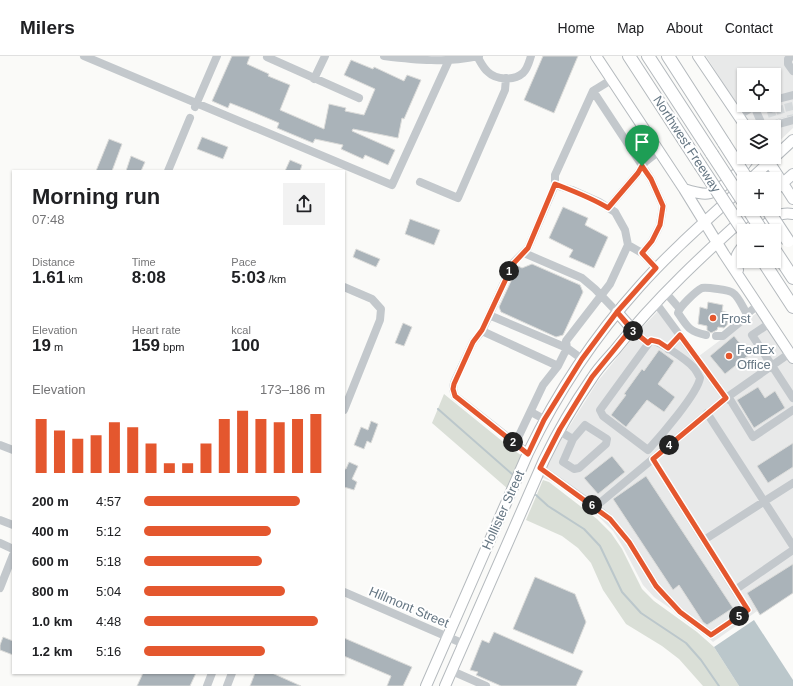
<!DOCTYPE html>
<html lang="en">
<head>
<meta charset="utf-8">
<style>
	body { margin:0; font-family:Helvetica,sans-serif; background:#f2f2f2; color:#202124; height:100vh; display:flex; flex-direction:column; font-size:15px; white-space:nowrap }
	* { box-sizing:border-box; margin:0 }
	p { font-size:13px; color:#757577 }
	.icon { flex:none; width:22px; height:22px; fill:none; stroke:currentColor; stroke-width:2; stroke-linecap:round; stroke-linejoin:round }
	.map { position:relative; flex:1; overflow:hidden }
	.sheet { position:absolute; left:12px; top:114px; width:333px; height:504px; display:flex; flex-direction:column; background:#fff; border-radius:0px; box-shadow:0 1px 3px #0004 }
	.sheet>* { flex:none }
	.tools { position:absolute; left:737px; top:12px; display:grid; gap:8px }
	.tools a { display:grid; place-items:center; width:44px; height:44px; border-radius:0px; background:#fff; box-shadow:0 1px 3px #0004; font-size:20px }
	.pin { position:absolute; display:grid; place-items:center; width:34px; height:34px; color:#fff; margin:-41px -17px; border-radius:50% 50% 50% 0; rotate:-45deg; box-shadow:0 0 4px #0007 }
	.pin .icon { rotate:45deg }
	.km { position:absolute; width:20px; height:20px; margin:-10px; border-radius:50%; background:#222; color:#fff; font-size:11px; line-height:20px; text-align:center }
	.round { display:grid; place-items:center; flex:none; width:42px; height:42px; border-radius:0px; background:#f2f2f2 }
	.head { display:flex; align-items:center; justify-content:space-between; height:68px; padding:0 20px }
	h1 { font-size:22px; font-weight:700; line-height:30px }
	.figures { display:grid; grid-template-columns:repeat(3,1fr); gap:6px; height:68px; padding:4px 20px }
	.figures div { display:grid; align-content:center }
	.figures b { font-size:17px; font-weight:700 }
	.figures small { font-size:11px; font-weight:400 }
	.figures p { font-size:11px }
	.chart { height:112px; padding:8px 20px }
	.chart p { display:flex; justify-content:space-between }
	.chart svg { width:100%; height:72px; margin-top:4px; stroke:#e4572e; stroke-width:6 }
	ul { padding:0 20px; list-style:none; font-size:13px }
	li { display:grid; grid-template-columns:64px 48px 1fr; align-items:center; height:30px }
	li i { height:10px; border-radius:5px; background:#e4572e }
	header { display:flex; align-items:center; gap:24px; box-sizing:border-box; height:56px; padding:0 20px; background:#fff; border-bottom:1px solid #e0e0e0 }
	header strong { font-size:19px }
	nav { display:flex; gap:22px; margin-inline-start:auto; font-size:14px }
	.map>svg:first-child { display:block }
	.built { fill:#e8e9e9; fill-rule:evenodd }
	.green { fill:#dadfd7 }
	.water { fill:#bbc7cb }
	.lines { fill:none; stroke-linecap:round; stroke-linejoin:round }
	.stream { stroke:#bbc7cb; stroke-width:2 }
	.building { fill:#aab3b9; stroke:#dcdcda }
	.minor-tunnel { stroke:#d5d9db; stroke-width:8; stroke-dasharray:8 4; stroke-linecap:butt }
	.major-casing { stroke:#b5babe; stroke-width:12 }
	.highway-casing { stroke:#b4b9bd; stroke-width:14 }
	.minor { stroke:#c3c8cc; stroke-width:8 }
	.major { stroke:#fff; stroke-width:10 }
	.highway { stroke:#fff; stroke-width:12 }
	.highway-bridge-casing { stroke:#b4b9bd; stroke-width:14; stroke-linecap:butt }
	.highway-bridge { stroke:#fff; stroke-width:12 }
	.route-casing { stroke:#fff; stroke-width:8 }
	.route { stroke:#e4572e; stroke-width:5 }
	.poi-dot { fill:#e4572e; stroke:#fff; stroke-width:1.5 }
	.labels { text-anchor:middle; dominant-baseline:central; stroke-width:4; stroke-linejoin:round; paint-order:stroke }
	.street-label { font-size:13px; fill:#657683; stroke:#fff }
	.poi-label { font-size:13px; fill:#657683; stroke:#fff; text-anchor:start }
</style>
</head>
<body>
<header>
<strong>Milers</strong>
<nav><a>Home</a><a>Map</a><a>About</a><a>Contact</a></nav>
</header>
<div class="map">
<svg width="793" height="630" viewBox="0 0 793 630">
	<rect width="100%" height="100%" fill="#fafaf8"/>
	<path class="built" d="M 706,0 L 793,0 L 793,72 L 774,90 L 774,71 L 751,71 ZM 744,19 L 774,19 L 774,49 L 744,49 Z
		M 657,251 L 699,300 L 758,256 L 793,306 L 793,530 L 713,586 L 697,571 L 654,541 L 643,529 L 623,491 L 613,475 L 599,461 L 553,426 L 541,421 L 548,404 L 598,325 L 637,277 L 657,256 Z"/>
	<path class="green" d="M 444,338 L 507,389 L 522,400 L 508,433 L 432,367 Z
		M 543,424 L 549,426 L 597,463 L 611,477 L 622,493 L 642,533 L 654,545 L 697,576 L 714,591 L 739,630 L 703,630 L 679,603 L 662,590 L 626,568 L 603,534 L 591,507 L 578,492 L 562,480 L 526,464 Z"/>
	<path class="water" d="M 754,564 L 793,624 L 793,630 L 739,630 L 714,591 Z"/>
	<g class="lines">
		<path class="stream" d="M 438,353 L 512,418
			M 536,439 L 548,450 L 584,473 L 600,490 L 622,536 L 641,557 L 686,587 L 701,604 L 719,630"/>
	</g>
	<path class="building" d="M 232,0 L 250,0 L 247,8 L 269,18 L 268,20 L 290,29 L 280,54 L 324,73 L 329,48 L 346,52 L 345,55 L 364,59 L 375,33 L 344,19 L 351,4 L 373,13 L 374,11 L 404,25 L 407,19 L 421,24 L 404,63 L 402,62 L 398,82 L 353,73 L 352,75 L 395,94 L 388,109 L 365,99 L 363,103 L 341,93 L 343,89 L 315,83 L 313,87 L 277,72 L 279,67 L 253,56 L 230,47 L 228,52 L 212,45 Z
		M 543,0 L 578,0 L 554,57 L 524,44 Z
		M 202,81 L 228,91 L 223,103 L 197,93 Z
		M 109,83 L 122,88 L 112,115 L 96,115 Z
		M 131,100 L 145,106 L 141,115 L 126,115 Z
		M 290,104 L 302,109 L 300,115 L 285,115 Z
		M 563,151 L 588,162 L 585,169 L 608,181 L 594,212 L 569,201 L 573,194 L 549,182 Z
		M 410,163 L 440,174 L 434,189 L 405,178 Z
		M 356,193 L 380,203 L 376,211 L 353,201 Z
		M 532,208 L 580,229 L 583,236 L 563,279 L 556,281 L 501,256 L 499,251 L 518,210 L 522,212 Z
		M 708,246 L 723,249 L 722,255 L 729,257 L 727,269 L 724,272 L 718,271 L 717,274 L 711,277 L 707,274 L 707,270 L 698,268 L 700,251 L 707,253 Z
		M 403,267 L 412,271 L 404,290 L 395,287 Z
		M 734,280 L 749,299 L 725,318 L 710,300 Z
		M 659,294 L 674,305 L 658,328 L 675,341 L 664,356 L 647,344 L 626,371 L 611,359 L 626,339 L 624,338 L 642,313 L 644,315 Z
		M 758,331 L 765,342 L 775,335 L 785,352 L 754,372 L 737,344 Z
		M 371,365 L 378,368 L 371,387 L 367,385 L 364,393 L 354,389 L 361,371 L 368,374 Z
		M 793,387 L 793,411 L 768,427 L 757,410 Z
		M 612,400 L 625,416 L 598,438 L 584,422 Z
		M 349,406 L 358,410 L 352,423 L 357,426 L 354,434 L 344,431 L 344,413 L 346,413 Z
		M 646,420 L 733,552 L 707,569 L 703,566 L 679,529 L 673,534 L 613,443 Z
		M 793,508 L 793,537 L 760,559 L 747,537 Z
		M 535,521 L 575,538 L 586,566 L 573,598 L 513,573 Z
		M 494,576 L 583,615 L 576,630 L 501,630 L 476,619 L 478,616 L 470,614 L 482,584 L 489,587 Z
		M 3,581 L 13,585 L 13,599 L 0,594 L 0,589 Z
		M 344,582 L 412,611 L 403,630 L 387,630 L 391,620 L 344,600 Z
		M 143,617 L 196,617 L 190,630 L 137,630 Z
		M 255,617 L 272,617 L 301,630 L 250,630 Z"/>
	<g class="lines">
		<path class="minor-tunnel" d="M 788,47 L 791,60
			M 779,50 L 782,62
			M 770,53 L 774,65"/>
		<defs>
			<path id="major" d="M 596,0 L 684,133 L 724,198 L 793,302
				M 698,0 L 746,71
				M 766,101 L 793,143
				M 751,123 L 793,84
				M 684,133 C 709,141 712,140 732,122 C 739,115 745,110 750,101
				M 774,135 L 793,118
				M 759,175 C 770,165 777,155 793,158
				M 738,214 C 735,201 735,199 744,189
				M 617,256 L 632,273
				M 426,630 L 528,397 C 557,337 594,281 639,231 C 671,195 708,163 744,130
				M 445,630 L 544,404 C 558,375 574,348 592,322 C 598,312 607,303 615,294 C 656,242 705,197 754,153"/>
			<path id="highway" d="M 629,0 L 700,109
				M 648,0 L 712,98
				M 668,0 L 724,87
				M 774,193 L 793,222
				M 763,205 L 793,251"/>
		</defs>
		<use href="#major" class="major-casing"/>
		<use href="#highway" class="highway-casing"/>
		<path class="minor" d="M 84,0 L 392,129 L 449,4
			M 384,0 C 417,4 445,7 479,0
			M 477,0 C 480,5 483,12 488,16 C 496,24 514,25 523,17 C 528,12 529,6 531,0
			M 792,0 L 788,3 L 788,8 L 793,15
			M 267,1 L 359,42
			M 314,23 L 325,0
			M 593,35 L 651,123 L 663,150 L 660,169 L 652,185 L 642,197
			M 774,44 L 793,39
			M 770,49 L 770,53
			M 754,50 L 763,71
			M 195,51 L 217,0
			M 739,59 L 756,49
			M 768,71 L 793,64
			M 168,115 L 190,62
			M 420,126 L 458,142 L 505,34 L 506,22
			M 608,152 L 638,117 L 645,106 L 659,95
			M 628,189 L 642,197 L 656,212
			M 524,197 L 582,222 L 595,233 L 617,256
			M 344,231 L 372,243 L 381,253 L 380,264 L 344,354
			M 666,237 L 679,252
			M 656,247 L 726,342 L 731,345 L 753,381 L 793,354
			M 489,259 L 567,292 L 582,303
			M 770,267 L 752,279 L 793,342
			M 631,273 L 648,287
			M 482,275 L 558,310
			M 706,279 C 688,275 688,271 678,257 C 679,251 696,235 702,232 C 706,231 730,234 733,237 C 739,241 743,252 747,258
			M 716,280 L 723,280 L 745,262 L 747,258 L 758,249
			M 651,284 C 659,285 687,304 693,311 C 696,314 698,318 700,322 C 698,337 660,381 648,394 L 603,360 L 600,354 Z
			M 668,293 L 680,279
			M 531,356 L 544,363
			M 707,357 L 793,490
			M 559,375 L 573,383 L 585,369 L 607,383 L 606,388 L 579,412 L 574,413 L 563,406 L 573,383
			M 515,388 L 543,329 L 558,310 L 567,292 L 566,285 L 610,228 L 628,189 L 625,174 L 615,156 L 599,146 L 572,134 L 555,129
			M 0,389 L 13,394
			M 528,397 L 455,340 L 453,333 L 454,327 L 473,286 L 482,275 L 513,207 L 528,192 L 555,129 L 555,119 L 593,35 L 611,24
			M 653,403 L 735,534 L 793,494
			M 540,412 L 595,451 L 726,342 L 790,297
			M 595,451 L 610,463 L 629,486 L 656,530 L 680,556 L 711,579 L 748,554 L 735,534
			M 0,464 L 13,469
			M 704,484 L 793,427
			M 0,487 L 13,493
			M 0,532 L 13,499
			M 344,536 L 464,588
			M 452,615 L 486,630
			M 207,630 L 212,617
			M 227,630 L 232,617"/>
		<use href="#major" class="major"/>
		<use href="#highway" class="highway"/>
		<defs>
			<path id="highway-bridge" d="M 724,87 L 747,123
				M 712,98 L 744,147
				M 700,109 L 744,176
				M 748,153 L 762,175
				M 767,153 L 788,185"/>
		</defs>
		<use href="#highway-bridge" class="highway-bridge-casing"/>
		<use href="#highway-bridge" class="highway-bridge"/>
	</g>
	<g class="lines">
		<defs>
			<path id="route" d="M 642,110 L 638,117 L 608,152 C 592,142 573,135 555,128 L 528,192 L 513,208 L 482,274 L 473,286 L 454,328 L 453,333 L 455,340 L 528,398 L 544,364 L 582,303 L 617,256 L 631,273 L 648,287 L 651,284 L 659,286 L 668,292 L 680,279 L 726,342 L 653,403 L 748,554 L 711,579 L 680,556 L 656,530 L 629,486 L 610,463 L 540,412 L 560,373 L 592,321 L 631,273 L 632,273 L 617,256 L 656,212 L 642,197 L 652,185 L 660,169 L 663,150 L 651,123 L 642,110"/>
		</defs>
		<use href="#route" class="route-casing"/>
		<use href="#route" class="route"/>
	</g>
	<g class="poi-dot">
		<circle cx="713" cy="262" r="4"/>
		<circle cx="729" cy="300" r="4"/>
	</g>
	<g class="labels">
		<g class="street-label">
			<text transform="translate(687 88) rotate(57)">Northwest Freeway</text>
			<text transform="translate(503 454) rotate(-66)">Hollister Street</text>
			<text transform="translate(409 551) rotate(23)">Hillmont Street</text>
		</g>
		<g class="poi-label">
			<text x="721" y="262">Frost</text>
			<text x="737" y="293">FedEx<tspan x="737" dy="15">Office</tspan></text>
		</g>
	</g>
</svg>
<div class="tools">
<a><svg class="icon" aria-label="locate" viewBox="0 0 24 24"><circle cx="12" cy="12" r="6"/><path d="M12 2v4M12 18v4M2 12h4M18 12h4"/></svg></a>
<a><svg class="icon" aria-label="layers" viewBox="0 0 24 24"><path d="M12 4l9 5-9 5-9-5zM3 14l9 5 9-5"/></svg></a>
<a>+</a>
<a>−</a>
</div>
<div class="pin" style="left:642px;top:110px;background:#1e9e55"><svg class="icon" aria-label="arrive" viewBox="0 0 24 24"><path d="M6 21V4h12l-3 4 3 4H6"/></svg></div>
<b class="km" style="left:509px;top:215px">1</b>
<b class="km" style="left:513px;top:386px">2</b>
<b class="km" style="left:633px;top:275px">3</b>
<b class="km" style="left:669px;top:389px">4</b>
<b class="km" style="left:739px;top:560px">5</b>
<b class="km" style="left:592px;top:449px">6</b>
<section class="sheet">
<div class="head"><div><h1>Morning run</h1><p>07:48</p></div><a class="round"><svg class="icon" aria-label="share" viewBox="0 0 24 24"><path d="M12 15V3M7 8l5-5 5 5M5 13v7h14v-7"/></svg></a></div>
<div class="figures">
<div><p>Distance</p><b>1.61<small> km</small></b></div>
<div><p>Time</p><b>8:08</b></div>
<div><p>Pace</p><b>5:03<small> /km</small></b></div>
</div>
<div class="figures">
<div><p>Elevation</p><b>19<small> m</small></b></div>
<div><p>Heart rate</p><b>159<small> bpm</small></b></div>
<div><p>kcal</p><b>100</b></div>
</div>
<div class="chart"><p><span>Elevation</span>173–186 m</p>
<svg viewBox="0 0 160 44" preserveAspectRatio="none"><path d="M5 44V11M15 44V18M25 44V23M35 44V21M45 44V13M55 44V16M65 44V26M75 44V38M85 44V38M95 44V26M105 44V11M115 44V6M125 44V11M135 44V13M145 44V11M155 44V8"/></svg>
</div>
<ul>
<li><b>200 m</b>4:57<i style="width:86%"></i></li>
<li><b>400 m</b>5:12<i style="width:70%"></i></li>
<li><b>600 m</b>5:18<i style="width:65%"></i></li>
<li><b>800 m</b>5:04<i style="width:78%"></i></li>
<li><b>1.0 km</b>4:48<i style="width:96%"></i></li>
<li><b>1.2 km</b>5:16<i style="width:67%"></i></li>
</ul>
</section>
</div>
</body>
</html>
